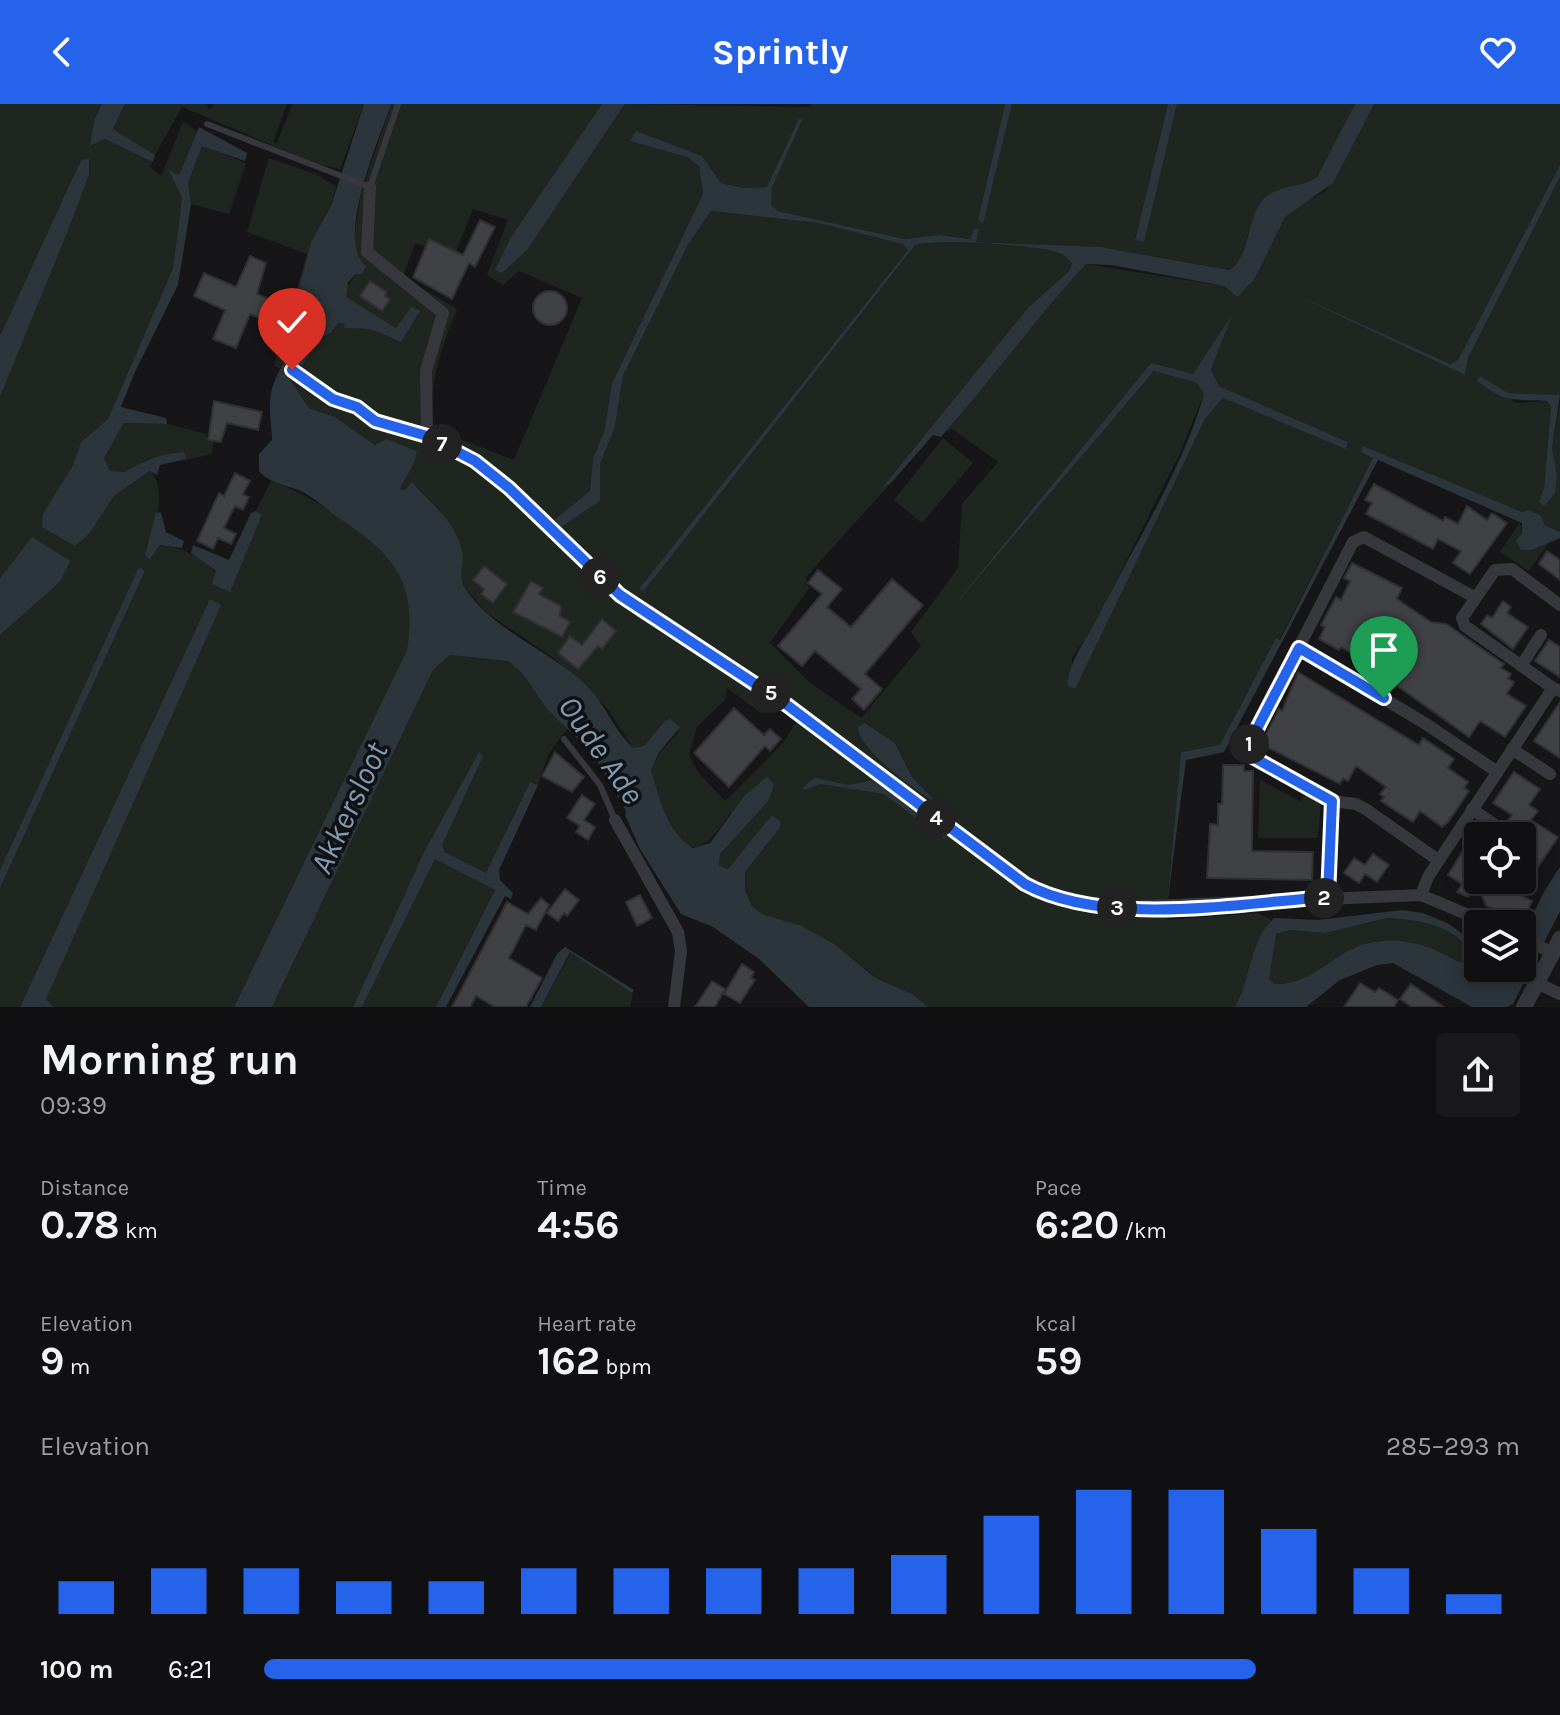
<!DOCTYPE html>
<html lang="en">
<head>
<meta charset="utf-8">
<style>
	body { margin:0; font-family:Karla,sans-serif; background:#19191b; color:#f1f3f6; height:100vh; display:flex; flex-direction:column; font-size:30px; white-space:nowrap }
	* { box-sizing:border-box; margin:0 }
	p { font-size:26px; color:#9c9d9f }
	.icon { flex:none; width:44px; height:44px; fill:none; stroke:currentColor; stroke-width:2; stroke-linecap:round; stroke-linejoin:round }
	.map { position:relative; height:903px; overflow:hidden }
	.side { display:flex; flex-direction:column; background:#101012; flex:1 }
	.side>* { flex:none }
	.controls { position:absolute; left:1464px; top:718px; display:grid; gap:16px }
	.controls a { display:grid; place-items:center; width:72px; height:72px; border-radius:8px; background:#101012; box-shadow:0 4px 20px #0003,0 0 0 2px #303032; font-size:40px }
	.pin { position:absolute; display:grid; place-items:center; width:68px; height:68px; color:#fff; margin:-82px -34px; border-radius:50% 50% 50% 0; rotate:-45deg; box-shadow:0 0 8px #0007 }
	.pin .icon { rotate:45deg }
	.km { position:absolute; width:40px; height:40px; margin:-20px; border-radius:50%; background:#222; color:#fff; font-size:22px; line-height:40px; text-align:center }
	.round { display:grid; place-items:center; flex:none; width:84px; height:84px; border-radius:8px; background:#19191b }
	.head { display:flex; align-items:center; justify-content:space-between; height:136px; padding:0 40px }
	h1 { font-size:44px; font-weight:700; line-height:60px }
	.stats { display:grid; grid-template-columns:repeat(3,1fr); gap:12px; height:136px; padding:8px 40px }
	.stats div { display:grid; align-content:center }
	.stats b { font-size:40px; font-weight:700 }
	.stats small { font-size:22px; font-weight:400 }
	.stats p { font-size:22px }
	.chart { height:224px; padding:16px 40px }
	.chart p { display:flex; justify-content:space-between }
	.chart svg { width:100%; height:144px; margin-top:8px; stroke:#2563eb; stroke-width:6 }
	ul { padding:0 40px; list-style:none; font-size:26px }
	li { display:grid; grid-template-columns:128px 96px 1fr; align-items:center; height:60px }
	li i { height:20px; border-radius:10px; background:#2563eb }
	header { display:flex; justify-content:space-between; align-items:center; height:104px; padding:0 40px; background:#2563eb; color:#fff; font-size:36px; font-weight:700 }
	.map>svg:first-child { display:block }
	.green { fill:#1e261f; fill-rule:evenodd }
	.water { fill:#2c353c; fill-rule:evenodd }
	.building { fill:#404145; stroke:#303034; stroke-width:2 }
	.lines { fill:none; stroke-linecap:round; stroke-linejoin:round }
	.service { stroke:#37383d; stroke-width:6 }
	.minor { stroke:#37383d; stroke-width:12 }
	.tertiary { stroke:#37383d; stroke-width:16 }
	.route-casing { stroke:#fff; stroke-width:16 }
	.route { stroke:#2563eb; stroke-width:10 }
	.labels { text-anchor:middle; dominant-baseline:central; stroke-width:7; stroke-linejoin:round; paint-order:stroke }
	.water-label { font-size:32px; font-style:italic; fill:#7f9bb3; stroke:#111113 }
</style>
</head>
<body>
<header><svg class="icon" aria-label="back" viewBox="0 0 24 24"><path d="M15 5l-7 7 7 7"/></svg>Sprintly<svg class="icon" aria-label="heart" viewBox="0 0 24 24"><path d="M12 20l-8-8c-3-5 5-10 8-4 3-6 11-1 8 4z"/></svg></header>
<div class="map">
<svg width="1560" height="903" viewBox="0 0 1560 903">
	<rect width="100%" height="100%" fill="#161618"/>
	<path class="green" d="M 0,0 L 102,0 L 94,17 L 91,42 L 105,35 L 152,57 L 150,63 L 161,72 L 183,18 L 197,27 L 179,72 L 169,66 L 182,94 L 173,164 L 108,315 L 81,338 L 72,363 L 44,410 L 89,430 L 114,392 L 151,367 C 168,387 153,428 150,454 L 160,441 C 193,445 210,459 230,487 L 262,411 L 256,407 L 271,377 C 297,386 315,397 337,412 C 391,450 419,473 407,546 L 234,903 L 42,903 L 210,495 L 20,903 L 0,903 L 0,784 L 145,467 L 139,464 L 0,766 L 0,531 L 60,478 L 32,434 L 0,474 L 0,293 L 89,71 L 81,56 L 0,232 Z
		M 125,0 L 206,0 L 209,7 L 214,0 L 287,0 L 273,38 L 277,39 L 292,0 L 364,0 L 340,65 L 317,60 L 182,3 L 155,51 L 113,25 Z
		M 391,0 L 602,0 L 511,133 L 502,169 L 527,145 L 625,0 L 810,3 L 812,0 L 1005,0 L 978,116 L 983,119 L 1012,0 L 1168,0 L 1135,135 L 1143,137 L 1177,0 L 1355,0 L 1323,66 L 1313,76 L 1254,111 L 1240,157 L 1229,166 L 1101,143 L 976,138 L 979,125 L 970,135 L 940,131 L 904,135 L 778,107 L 770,101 L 771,83 L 802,14 L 768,83 L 743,84 L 721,79 L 702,52 L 636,28 L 631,37 L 687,53 L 699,62 L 703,90 L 612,279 L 604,328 L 593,354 L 590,387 L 555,415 L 600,397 L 600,360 L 615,323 L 623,272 L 688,141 L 711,107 L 818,119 L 904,140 L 908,146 L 640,484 L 644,487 L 915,141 C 935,134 1043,141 1062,150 C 1063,150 1071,157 1072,158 L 1069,167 L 1028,205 L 885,382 L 891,379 L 806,473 L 809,484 L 770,539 L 809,578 L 861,614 L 921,542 L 911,528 L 958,464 L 962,400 L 998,358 L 952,325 L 946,328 C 993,272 1036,214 1086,160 L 1224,182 L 1237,192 L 1254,176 L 1285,113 L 1293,104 L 1326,87 L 1374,0 L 1560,0 L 1560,61 L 1458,256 L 1450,260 L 1385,233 L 1465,270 L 1468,254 L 1560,73 L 1560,291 L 1508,289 L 1480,273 L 1516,299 L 1547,297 L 1551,303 L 1544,384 L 1539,398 L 1556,371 L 1552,344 L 1560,299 L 1560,428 L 1545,421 L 1540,411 L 1530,406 L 1522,408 L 1361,348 L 1373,354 L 1279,536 L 1276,535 L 1220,642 L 1181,648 L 1167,816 L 1258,809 L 1271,816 C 1251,842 1252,876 1235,903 L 928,903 L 914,891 L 875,873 L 836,841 L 802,822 L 762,810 L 752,802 L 745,785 L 745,768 L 779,725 L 772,712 L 728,765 L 719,761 L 720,750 L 738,728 L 730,709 C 683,785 667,716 651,667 L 658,651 L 679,627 L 666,617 L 644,642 L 633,644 L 607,604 L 554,554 L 487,509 L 465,484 L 461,474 L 462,448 L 440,406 L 413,379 L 405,386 L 400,385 L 403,375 L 375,341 L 335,313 L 309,304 L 288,272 L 291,264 L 303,261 L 319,234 L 331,229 L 338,219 L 345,220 L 345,224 L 370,225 L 400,238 L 396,224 L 345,193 L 344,187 L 356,170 L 357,154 L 353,138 L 361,89 ZM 473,105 L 508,116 L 487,171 L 503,181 L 519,167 L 582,194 L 514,356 L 434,325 C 427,282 441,245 457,205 L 403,173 L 415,139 L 454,153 ZM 1230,216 L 1211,266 L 1219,282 L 1348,338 L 1347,344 L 1223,294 L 1205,315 L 1074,585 L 1072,553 L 1092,526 L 1179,351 L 1204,290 L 1197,279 L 1154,267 L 981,468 L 1151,260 L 1193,270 ZM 727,584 L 761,609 L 778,605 L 797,617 L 783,639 L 725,697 L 698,668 L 689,651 L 697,623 L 725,596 ZM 866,619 L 896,640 L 912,673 L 934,696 L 858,623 Z
		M 202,41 L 246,59 L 229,110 L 191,100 L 188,79 Z
		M 269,54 L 315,70 L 336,82 L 331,102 L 311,138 L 290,217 L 293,229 L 283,265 L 274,262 L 307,150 L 247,128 Z
		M 124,319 L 167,320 L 206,330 L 208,336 L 214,337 L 212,350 L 177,358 L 186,355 L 151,354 L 125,368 L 110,367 L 104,354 Z
		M 943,334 L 973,359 L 922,419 L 894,396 Z
		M 1520,418 L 1522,430 L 1532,446 L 1549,438 L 1529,467 L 1500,448 Z
		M 450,551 L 508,557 L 522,569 L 547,605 L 568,623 L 548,651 L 538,681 L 530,678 L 486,769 L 445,748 L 442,741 L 479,648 L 425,746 L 353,903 L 272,903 L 433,566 Z
		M 1260,676 L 1300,697 L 1305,688 L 1321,698 L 1318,734 L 1258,734 Z
		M 435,755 L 495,786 L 436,903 L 362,903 Z
		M 1387,814 C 1415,815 1459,821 1470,850 L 1465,859 C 1456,858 1450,853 1442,849 C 1419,838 1395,833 1369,839 C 1334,846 1312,882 1274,880 L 1268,875 L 1276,830 L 1290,826 L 1325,829 Z
		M 571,848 L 633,890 L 630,903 L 541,903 Z"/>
	<path class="water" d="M 102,0 L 125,0 L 113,25 L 155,51 L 153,58 L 105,35 L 90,42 L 94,17 Z
		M 364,0 L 391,0 C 380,34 334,136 366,162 L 362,170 L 356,170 L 348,178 L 346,193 L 396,224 L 411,203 L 420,207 L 401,238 L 370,225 L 344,224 L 345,220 L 338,219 L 331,229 L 319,234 L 303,261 L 291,264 L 288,272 L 309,304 L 335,313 L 375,341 L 387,335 L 417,347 C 415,364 405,371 400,385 L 405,386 L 412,378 C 431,399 456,418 462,447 C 465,460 457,472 465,484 C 492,526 549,546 585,580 C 605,599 613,625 633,644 L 644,642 L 665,617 L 670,615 L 680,623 L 658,650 L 651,667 C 660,694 667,729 693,744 L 710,739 L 745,691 L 767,673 L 774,680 L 769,696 L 720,750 L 719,761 L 728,765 L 772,711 L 781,718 L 779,725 L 745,768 L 745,786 L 752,802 L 762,810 L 802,822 L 836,841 L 874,873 L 914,891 L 928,903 L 809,903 L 759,855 L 713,823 L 681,810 L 640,745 L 625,711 L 626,707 L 593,650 L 547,605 L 522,569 L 508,557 L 450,551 L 433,566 L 272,903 L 234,903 L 407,546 C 418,476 392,450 339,414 C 327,406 316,395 303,388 C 288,381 270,380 259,367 L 259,350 L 272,336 C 272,322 268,304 271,290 C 275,265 297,249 290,217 L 311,138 L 331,102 Z
		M 602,0 L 625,0 L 527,146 L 502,169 L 495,166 L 511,133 Z
		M 1005,0 L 1012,0 L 983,120 L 978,116 Z
		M 1168,0 L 1177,0 L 1144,138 L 1135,136 Z
		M 1355,0 L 1374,0 L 1333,79 L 1285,113 L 1254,176 L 1237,193 L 1224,182 L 1112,161 L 1086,160 C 1034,216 991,277 941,333 L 933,331 L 891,379 L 883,383 L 1028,204 L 1069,167 L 1072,159 C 1070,157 1064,151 1062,150 C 1044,141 934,134 915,141 L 644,487 L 639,485 L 908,146 L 903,140 L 818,119 L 711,107 L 688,141 L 623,272 L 615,323 L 600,360 L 600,397 L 561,423 L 555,415 L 590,387 L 593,354 L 604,328 L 612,279 L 703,90 L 699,62 L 687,53 L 630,37 L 636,27 L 702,52 L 721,79 L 743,84 L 767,83 L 799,15 L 803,14 L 772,83 L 771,101 L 778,107 L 904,135 L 940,131 L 970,135 L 975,124 L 979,125 L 976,138 L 1101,143 L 1229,166 C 1250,154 1246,118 1261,98 C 1276,79 1301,86 1318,72 Z
		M 199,23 L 247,49 L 245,57 L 202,42 L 188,79 L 191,100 L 178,181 L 134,270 L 121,303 L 166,314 L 167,320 L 124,319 L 104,354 L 110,367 L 125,368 C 146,356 159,350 184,348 L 186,355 L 160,361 L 157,371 L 150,367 L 114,392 L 89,430 L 75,442 L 42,423 L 43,410 L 72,363 L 81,338 L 108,315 L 173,164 L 182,94 L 168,65 L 179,71 Z
		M 89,55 L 89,71 L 68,126 L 0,293 L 0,232 L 81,56 Z
		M 1560,61 L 1560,73 L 1468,254 L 1465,271 L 1283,185 L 1450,260 L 1458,256 Z
		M 1232,211 L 1211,266 L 1219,282 L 1348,338 L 1346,345 L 1223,294 L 1205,315 L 1075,585 L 1067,581 C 1073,548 1086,538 1100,509 C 1134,442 1184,362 1204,290 L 1197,279 L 1154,267 L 948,509 L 1151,259 L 1193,270 Z
		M 1480,272 L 1508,289 L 1560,291 L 1552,344 L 1557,371 L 1555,389 L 1544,402 L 1539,398 L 1544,384 L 1551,303 L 1547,297 C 1513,295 1505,299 1477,277 Z
		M 1363,342 L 1522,408 L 1529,406 L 1540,411 L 1545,421 L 1560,428 L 1560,434 L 1532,446 L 1521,446 L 1516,436 L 1522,430 L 1522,419 L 1378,356 L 1224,648 L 1186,656 L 1168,794 L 1181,648 L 1220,641 L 1276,534 L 1280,536 L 1373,354 L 1361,348 Z
		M 256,407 L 262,411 L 230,488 L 212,480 L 216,467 L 191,449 L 193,441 L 229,456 L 251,409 Z
		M 156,408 L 161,409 L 166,428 L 184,437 L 182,444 L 160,441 L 150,455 L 145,452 Z
		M 32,433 L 70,457 L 60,478 L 0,531 L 0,474 Z
		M 139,463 L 145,467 L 0,784 L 0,766 Z
		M 210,495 L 221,501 L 46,895 L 53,903 L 20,903 Z
		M 865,619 L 895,639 L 912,673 L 937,699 C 918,689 857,644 858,623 Z
		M 479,648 L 483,652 L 442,741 L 445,748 L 486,769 L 530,678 L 538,681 L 499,766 L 500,776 L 513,789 L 511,795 L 505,792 L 446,903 L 436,903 L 495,786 L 435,755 L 362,903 L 353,903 L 425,746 Z
		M 815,674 L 849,681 L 874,676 L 947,731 L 944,735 L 884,690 L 821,680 L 804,686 L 803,683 Z
		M 1560,763 L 1560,807 L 1513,900 L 1507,903 L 1472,903 L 1393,859 L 1377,861 L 1340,876 L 1306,903 L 1235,903 C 1251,876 1250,835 1274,814 L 1318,816 L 1403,806 L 1423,809 L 1449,820 L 1478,841 L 1478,864 L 1489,864 L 1495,871 L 1500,864 L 1522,864 C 1522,827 1539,793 1560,763 ZM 1387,814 C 1414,815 1459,821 1470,850 L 1465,859 C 1456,858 1450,853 1442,849 C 1419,838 1395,833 1369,839 C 1334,846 1313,882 1274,880 L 1269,875 L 1276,830 L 1290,826 L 1325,829 Z
		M 565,843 L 634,886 L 632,889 L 570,848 L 541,903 L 530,903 L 557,850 Z"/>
	<path class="building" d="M 480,116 L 495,123 L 475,163 L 469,159 L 452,195 L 413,173 L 429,135 L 463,151 Z
		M 250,152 L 266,159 L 257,190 L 279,199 L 271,219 L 250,210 L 236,244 L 213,235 L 225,206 L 194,192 L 204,169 L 236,183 Z
		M 370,177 L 387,188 L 385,192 L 390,195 L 382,207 L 360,192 Z
		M533 204a17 17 0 1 1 34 0a17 17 0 1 1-34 0Z
		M 214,297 L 262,308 L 258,326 L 227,319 L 221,338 L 208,336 Z
		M 235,369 L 250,377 L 243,390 L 249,393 L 243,406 L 235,402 L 224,424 L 236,430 L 231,440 L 218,434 L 213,445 L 197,437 L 219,389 L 224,392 Z
		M 1374,380 L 1443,417 L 1445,413 L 1458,420 L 1467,402 L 1487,416 L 1492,409 L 1507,419 L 1470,470 L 1453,459 L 1461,447 L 1438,435 L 1433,445 L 1366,410 L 1372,399 L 1365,396 Z
		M 1547,447 L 1560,456 L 1560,476 L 1539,460 Z
		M 1352,459 L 1402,484 L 1397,495 L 1431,518 L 1446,520 L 1504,560 L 1501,564 L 1511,570 L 1508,575 L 1514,578 L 1507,590 L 1526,602 L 1505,633 L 1480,617 L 1469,633 L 1386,574 L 1384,577 L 1358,560 L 1361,556 L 1341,543 L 1339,546 L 1319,535 L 1325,523 L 1321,521 L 1336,493 L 1341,496 L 1350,477 L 1344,474 Z
		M 484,462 L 507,480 L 493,499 L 481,490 L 484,485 L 473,476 Z
		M 818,466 L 842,485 L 827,503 L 851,523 L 892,475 L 923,501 L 865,570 L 882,585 L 864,606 L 852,595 L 861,585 L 815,547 L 802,562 L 778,542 L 822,490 L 808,479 Z
		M 531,477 L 543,484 L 539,490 L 561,502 L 560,512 L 570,518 L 562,533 L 513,508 Z
		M 1503,497 L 1511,503 L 1507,509 L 1528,523 L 1513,545 L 1481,520 L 1487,511 L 1492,514 Z
		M 602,515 L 616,527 L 602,545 L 598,542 L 578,565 L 558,549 L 570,532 L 582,541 Z
		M 1549,536 L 1560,543 L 1560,573 L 1535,557 Z
		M 1298,568 L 1419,641 L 1423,634 L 1454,655 L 1448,664 L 1468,678 L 1464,684 L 1469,687 L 1448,718 L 1442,723 L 1420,707 L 1413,718 L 1381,697 L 1384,693 L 1380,690 L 1386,683 L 1356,662 L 1348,677 L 1343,674 L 1340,680 L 1261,640 L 1279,605 L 1282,607 Z
		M 1560,598 L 1560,654 L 1534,637 Z
		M 734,604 L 764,631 L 770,625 L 781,635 L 770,647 L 765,642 L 729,683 L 694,649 Z
		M 555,648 L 584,673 L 572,688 L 542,672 Z
		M 1223,661 L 1244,661 L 1244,667 L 1253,667 L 1252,747 L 1313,748 L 1312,776 L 1207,774 L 1210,720 L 1218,721 L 1218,700 L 1222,700 Z
		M 1514,668 L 1540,685 L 1529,701 L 1538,707 L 1531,716 L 1558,733 L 1522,787 L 1522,732 L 1507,718 L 1512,711 L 1493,699 Z
		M 582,691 L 595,700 L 584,716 L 595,723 L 588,736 L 576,728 L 580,722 L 567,714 Z
		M 1478,722 L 1478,776 L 1489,776 L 1532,797 L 1524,815 L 1486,802 L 1477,780 L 1468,793 L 1457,788 L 1462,780 L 1448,771 Z
		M 1373,750 L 1389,761 L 1377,778 L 1365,770 L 1359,779 L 1344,769 L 1354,754 L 1365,761 Z
		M 565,785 L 579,796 L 567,812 L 564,809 L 558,817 L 547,809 Z
		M 640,791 L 652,814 L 637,822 L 626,798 Z
		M 541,794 L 549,801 L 536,826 L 526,821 L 509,854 L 542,874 L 526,903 L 495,903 L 476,892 L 470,903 L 452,903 L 507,798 L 528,810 Z
		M 742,860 L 754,868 L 751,874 L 755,876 L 740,899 L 724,890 Z
		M 712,877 L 725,885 L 715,903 L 695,903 Z
		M 1360,879 L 1375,888 L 1379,884 L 1398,896 L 1394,903 L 1344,903 Z
		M 1411,880 L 1444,903 L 1412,903 L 1400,895 Z"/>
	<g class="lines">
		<path class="service" d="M 207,20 L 370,83 L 398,0
			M 564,635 L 600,681 L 615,716"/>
		<path class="minor" d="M 370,83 L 367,148 L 443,209 L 426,267 L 427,332 L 475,357 L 509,384 L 569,445 L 642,509 L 710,548 L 787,601 L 1025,780 L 1060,796 L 1102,804 L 1421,791 L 1490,820
			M 292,266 C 313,289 334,290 357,304 C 380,317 399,328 427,332
			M 1299,544 L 1426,620 L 1496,667
			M 1521,562 L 1541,531
			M 1553,584 L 1465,522 L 1462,514 L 1495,466 L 1512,465 L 1560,501
			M 1512,645 L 1550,670
			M 1472,705 L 1509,731
			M 615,716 L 678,828 L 681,847 L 674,903
			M 1438,756 L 1367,706 L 1356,700 L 1332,697 L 1251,652 L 1247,644 L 1353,438 L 1364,433 L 1476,494
			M 1421,791 L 1428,773 L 1553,584 L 1560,587
			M 1328,793 L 1332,697
			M 1522,834 L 1553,849
			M 1537,879 L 1560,890"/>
		<path class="tertiary" d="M 1524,903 L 1560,835"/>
	</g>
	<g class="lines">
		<defs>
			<path id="route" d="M 292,266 L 333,295 L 357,303 L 375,317 L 427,332 L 475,357 L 509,384 L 620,491 L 787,601 L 1025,780 C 1106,824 1238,799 1328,793 L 1332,697 L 1251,652 L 1247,644 L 1299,544 L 1384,594"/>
		</defs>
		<use href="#route" class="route-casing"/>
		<use href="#route" class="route"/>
	</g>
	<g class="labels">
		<g class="water-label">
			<text transform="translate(601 646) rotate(55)">Oude Ade</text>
			<text transform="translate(349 704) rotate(-65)">Akkersloot</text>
		</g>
	</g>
</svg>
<div class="controls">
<a><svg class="icon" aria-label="locate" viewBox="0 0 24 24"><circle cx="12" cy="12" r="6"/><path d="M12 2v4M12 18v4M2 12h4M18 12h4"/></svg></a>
<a><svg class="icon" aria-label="layers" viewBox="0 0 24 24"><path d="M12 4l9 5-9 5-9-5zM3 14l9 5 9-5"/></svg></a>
</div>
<div class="pin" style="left:1384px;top:594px;background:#1e9e55"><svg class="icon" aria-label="arrive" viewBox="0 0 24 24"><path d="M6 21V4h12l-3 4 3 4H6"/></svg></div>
<div class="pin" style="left:292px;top:266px;background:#d93025"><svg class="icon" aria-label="check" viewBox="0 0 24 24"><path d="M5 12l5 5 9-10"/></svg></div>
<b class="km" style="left:1249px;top:640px">1</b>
<b class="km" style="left:1324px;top:794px">2</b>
<b class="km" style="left:1117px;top:804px">3</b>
<b class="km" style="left:936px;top:714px">4</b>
<b class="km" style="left:771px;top:589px">5</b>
<b class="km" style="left:600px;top:473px">6</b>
<b class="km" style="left:442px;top:340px">7</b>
</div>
<section class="side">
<div class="head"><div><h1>Morning run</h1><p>09:39</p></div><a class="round"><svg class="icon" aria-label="share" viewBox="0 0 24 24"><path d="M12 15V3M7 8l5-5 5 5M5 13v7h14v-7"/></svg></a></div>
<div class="stats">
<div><p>Distance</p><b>0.78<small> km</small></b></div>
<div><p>Time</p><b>4:56</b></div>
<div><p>Pace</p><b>6:20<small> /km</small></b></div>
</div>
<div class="stats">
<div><p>Elevation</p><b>9<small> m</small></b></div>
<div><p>Heart rate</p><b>162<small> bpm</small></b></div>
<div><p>kcal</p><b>59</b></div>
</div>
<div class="chart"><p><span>Elevation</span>285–293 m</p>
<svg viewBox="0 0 160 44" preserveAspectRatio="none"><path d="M5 44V34M15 44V30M25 44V30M35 44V34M45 44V34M55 44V30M65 44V30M75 44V30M85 44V30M95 44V26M105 44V14M115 44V6M125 44V6M135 44V18M145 44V30M155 44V38"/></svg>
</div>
<ul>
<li><b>100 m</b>6:21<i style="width:79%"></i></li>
</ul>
</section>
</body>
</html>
